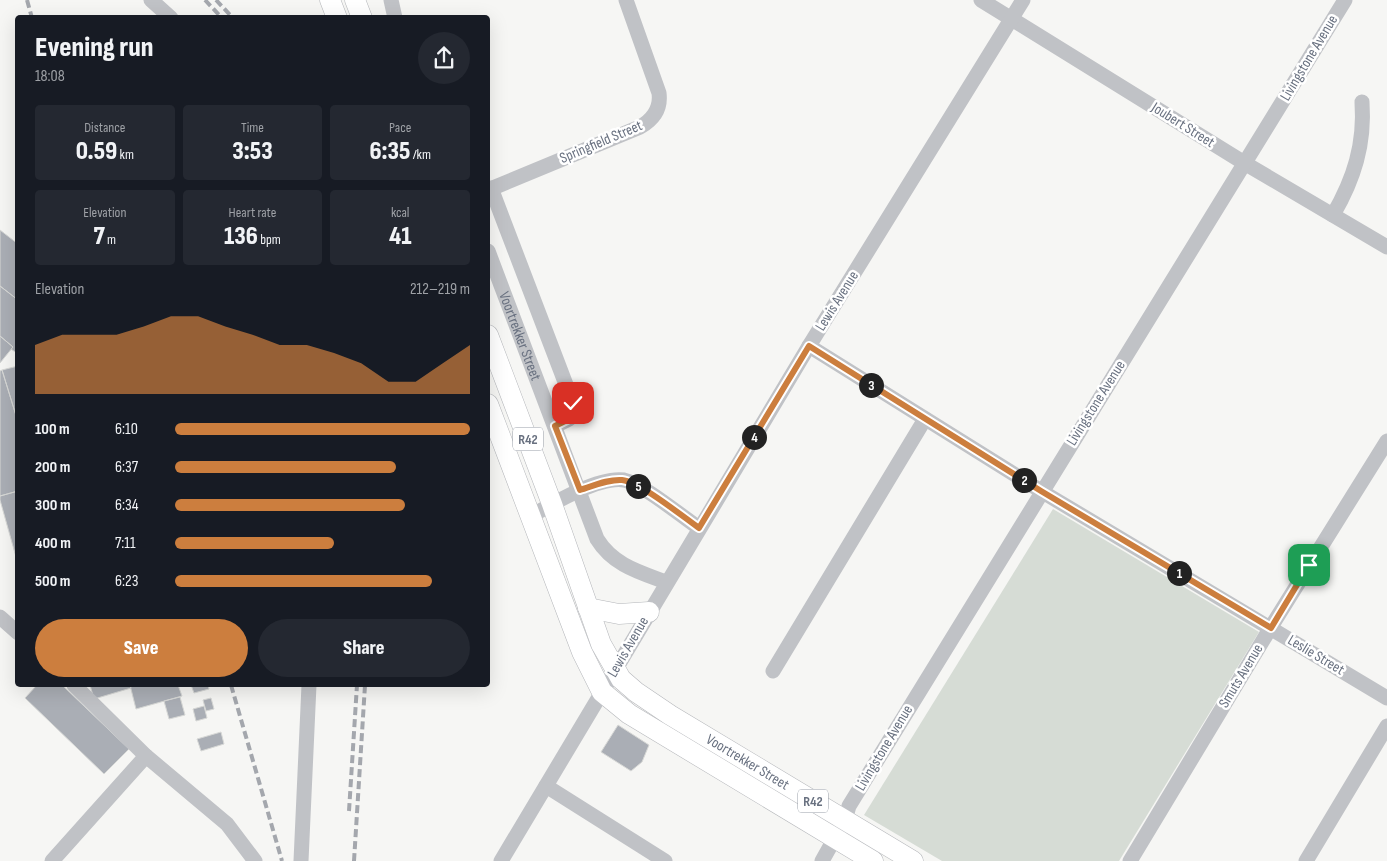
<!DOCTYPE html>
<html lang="en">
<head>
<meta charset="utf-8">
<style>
	body { margin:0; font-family:"Sofia Sans Condensed",sans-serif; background:#242831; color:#f1f3f6; height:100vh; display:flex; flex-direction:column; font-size:19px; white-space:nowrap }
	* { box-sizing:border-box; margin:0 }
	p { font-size:16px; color:#9ea1a6 }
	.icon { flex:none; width:28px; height:28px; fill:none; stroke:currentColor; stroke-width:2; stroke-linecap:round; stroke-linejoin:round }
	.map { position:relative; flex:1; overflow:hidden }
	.sheet { position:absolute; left:15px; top:15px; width:475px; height:672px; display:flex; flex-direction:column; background:#171b24; border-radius:5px; box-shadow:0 5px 20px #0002 }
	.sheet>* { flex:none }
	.pin { position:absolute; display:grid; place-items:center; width:42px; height:42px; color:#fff; margin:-21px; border-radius:10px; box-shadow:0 2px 8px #0006 }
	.km { position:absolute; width:25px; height:25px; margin:-12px; border-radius:50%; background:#222; color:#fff; font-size:14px; line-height:25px; text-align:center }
	.round { display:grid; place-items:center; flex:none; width:52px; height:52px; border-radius:26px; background:#242831 }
	.summary { display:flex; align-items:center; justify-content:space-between; height:85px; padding:0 20px }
	h1 { font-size:28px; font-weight:800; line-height:38px }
	.metrics { display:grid; grid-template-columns:repeat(3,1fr); gap:8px; height:85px; padding:5px 20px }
	.metrics div { display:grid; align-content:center; border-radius:5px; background:#242831; text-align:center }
	.metrics b { font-size:25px; font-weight:800 }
	.metrics small { font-size:14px; font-weight:400 }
	.metrics p { font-size:14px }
	.chart { height:140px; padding:10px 20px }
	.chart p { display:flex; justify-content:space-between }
	.chart svg { width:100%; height:90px; margin-top:5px; fill:#cc7e3e; opacity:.7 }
	.primary-button { display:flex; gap:10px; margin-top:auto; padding:10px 20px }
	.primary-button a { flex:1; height:58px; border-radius:30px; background:#cc7e3e; color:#fff; font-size:20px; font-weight:800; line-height:58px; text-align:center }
	.primary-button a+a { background:#242831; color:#f1f3f6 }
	ul { padding:0 20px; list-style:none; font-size:16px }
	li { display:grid; grid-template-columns:80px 60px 1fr; align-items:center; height:38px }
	li i { height:12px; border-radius:6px; background:#cc7e3e }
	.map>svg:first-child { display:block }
	.green { fill:#d6dcd5 }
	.building { fill:#aaaeb5; stroke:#d7d8d6 }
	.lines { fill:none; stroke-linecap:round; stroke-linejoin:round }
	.major-casing { stroke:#b4b6ba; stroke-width:21 }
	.minor { stroke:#c0c2c6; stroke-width:15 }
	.major { stroke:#fff; stroke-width:20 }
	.rail { stroke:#a4a7ad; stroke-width:4; stroke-dasharray:8 4; stroke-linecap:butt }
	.route-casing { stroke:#fff; stroke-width:10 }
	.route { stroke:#cc7e3e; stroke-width:6 }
	.labels { text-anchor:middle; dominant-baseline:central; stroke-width:5; stroke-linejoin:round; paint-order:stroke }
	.shield { fill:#fff; stroke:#969ca6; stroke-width:1 }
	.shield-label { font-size:14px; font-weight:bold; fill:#697180 }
	.street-label { font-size:15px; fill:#697180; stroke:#fff }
</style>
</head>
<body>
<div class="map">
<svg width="1387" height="861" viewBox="0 0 1387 861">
	<rect width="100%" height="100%" fill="#f6f6f4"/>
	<path class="green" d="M 1053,509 L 1259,632 L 1119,861 L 942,861 L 864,815 Z"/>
	<path class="building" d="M 0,230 L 18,244 L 18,300 L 0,286 Z
		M 0,286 L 18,300 L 18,354 L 11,349 L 13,347 L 0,336 Z
		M 0,336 L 13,347 L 0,363 Z
		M 18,366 L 18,422 L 2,370 Z
		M 2,370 L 18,422 L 18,491 L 0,496 L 0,371 Z
		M 18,491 L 18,564 L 0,500 L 0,496 Z
		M 37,685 L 62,685 L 129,749 L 104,774 L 25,698 Z
		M 90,685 L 130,685 L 131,688 L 94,699 Z
		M 130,685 L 178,685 L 182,696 L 136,709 Z
		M 191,685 L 208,685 L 209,689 L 194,693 Z
		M 180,697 L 185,715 L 169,719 L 164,701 Z
		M 211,698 L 214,709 L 206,711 L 203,700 Z
		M 204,706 L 207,718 L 196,721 L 193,709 Z
		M 618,725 L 649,745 L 642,762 L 631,771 L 601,752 Z
		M 221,732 L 224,744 L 201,751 L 197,739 Z"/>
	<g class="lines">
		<defs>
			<g id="major">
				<path d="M 330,0 L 337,18"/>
				<path d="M 355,0 L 362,18"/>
				<path id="s2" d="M 488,335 L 552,504 L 601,644 L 621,679 L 636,692 L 670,715 L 913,861"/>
				<path d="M 488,404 L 582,652 L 602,692 L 629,714 L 873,861"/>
				<path d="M 588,608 L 619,614 L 649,612"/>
			</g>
		</defs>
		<use href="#major" class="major-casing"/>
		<g class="minor">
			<path d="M 151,0 L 171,18"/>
			<path d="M 391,0 L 395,18"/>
			<path d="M 981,0 L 1246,164 L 1387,247"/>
			<path d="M 491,188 L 573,403 L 569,419 L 555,426"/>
			<path d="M 488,190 L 640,127 C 654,119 661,108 659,93 L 626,0"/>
			<path d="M 1333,215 C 1354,179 1365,144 1362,102"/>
			<path id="s1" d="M 488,251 L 597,539 C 613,565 639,572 666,582"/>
			<path d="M 809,346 L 1041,491 L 1387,698"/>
			<path d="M 531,516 C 552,504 599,476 624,480 C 643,484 681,516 699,528"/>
			<path d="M 0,617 L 18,633"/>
			<path d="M 773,671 L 925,419"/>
			<path d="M 74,685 L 146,756 L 227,824 L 255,861"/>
			<path d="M 546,786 L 665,861"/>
			<path d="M 52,861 L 146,756"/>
			<path d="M 301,861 L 309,685"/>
			<path d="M 501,861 L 809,346 L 1023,0"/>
			<path d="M 822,861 L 845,820 L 849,806 L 1345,0"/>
			<path d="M 1130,861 L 1271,627 L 1387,441"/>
			<path d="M 1306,861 L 1387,726"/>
		</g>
		<use href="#major" class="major"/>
		<path class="rail" d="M 27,0 L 32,18
			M 205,0 L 222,18
			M 216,0 L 233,18
			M 231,685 L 282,861
			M 349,811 L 357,685
			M 354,861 L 365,685"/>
	</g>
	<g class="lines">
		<defs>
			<path id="route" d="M 573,403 L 569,419 L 555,426 L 580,490 C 593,486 608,479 622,480 C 640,482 682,516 699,528 L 809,346 L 1041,491 L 1271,628 L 1309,565"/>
		</defs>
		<use href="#route" class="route-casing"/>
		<use href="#route" class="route"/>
	</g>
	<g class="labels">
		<g class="shield">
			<rect x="513" y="427.5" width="30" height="23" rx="4"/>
			<rect x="798" y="789.5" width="30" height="23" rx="4"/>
		</g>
		<g class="shield-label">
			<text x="528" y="439">R42</text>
			<text x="813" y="801">R42</text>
		</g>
		<g class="street-label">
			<text transform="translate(1309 58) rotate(-59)">Livingstone Avenue</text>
			<text transform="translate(1183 125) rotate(32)">Joubert Street</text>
			<text transform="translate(601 142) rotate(-23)">Springfield Street</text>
			<text transform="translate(837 301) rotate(-58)">Lewis Avenue</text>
			<text stroke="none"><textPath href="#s1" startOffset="91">Voortrekker Street</textPath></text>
			<text transform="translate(1096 403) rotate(-58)">Livingstone Avenue</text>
			<text transform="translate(628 647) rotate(-60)">Lewis Avenue</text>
			<text transform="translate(1316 655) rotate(31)">Leslie Street</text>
			<text transform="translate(1241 676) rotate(-59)">Smuts Avenue</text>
			<text transform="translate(884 748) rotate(-59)">Livingstone Avenue</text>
			<text stroke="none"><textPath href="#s2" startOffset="521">Voortrekker Street</textPath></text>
		</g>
	</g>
</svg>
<div class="pin" style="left:1309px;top:565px;background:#1e9e55"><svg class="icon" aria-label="arrive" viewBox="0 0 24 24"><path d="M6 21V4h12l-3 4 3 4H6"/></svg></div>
<div class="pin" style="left:573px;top:403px;background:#d93025"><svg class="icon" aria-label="check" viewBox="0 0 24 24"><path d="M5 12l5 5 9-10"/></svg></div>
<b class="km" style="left:1179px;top:573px">1</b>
<b class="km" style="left:1024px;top:480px">2</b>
<b class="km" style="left:871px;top:385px">3</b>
<b class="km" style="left:754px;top:437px">4</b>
<b class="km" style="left:638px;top:486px">5</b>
<section class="sheet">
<div class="summary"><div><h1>Evening run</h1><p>18:08</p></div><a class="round"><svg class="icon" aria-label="share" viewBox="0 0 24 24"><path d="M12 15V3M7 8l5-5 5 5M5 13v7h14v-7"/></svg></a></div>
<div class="metrics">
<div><p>Distance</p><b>0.59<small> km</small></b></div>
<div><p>Time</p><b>3:53</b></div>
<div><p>Pace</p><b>6:35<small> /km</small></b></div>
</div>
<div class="metrics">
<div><p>Elevation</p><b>7<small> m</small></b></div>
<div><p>Heart rate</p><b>136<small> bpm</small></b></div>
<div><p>kcal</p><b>41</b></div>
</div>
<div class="chart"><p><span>Elevation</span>212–219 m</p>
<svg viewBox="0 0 160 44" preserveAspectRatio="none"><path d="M0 44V20L10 15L20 15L30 15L40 11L50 6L60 6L70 11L80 15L90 20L100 20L110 24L120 29L130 38L140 38L150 29L160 20V44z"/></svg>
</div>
<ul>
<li><b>100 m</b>6:10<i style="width:100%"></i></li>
<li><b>200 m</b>6:37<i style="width:75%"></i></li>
<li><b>300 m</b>6:34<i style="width:78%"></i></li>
<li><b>400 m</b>7:11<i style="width:54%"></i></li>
<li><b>500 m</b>6:23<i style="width:87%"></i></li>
</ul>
<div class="primary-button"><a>Save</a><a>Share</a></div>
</section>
</div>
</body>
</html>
